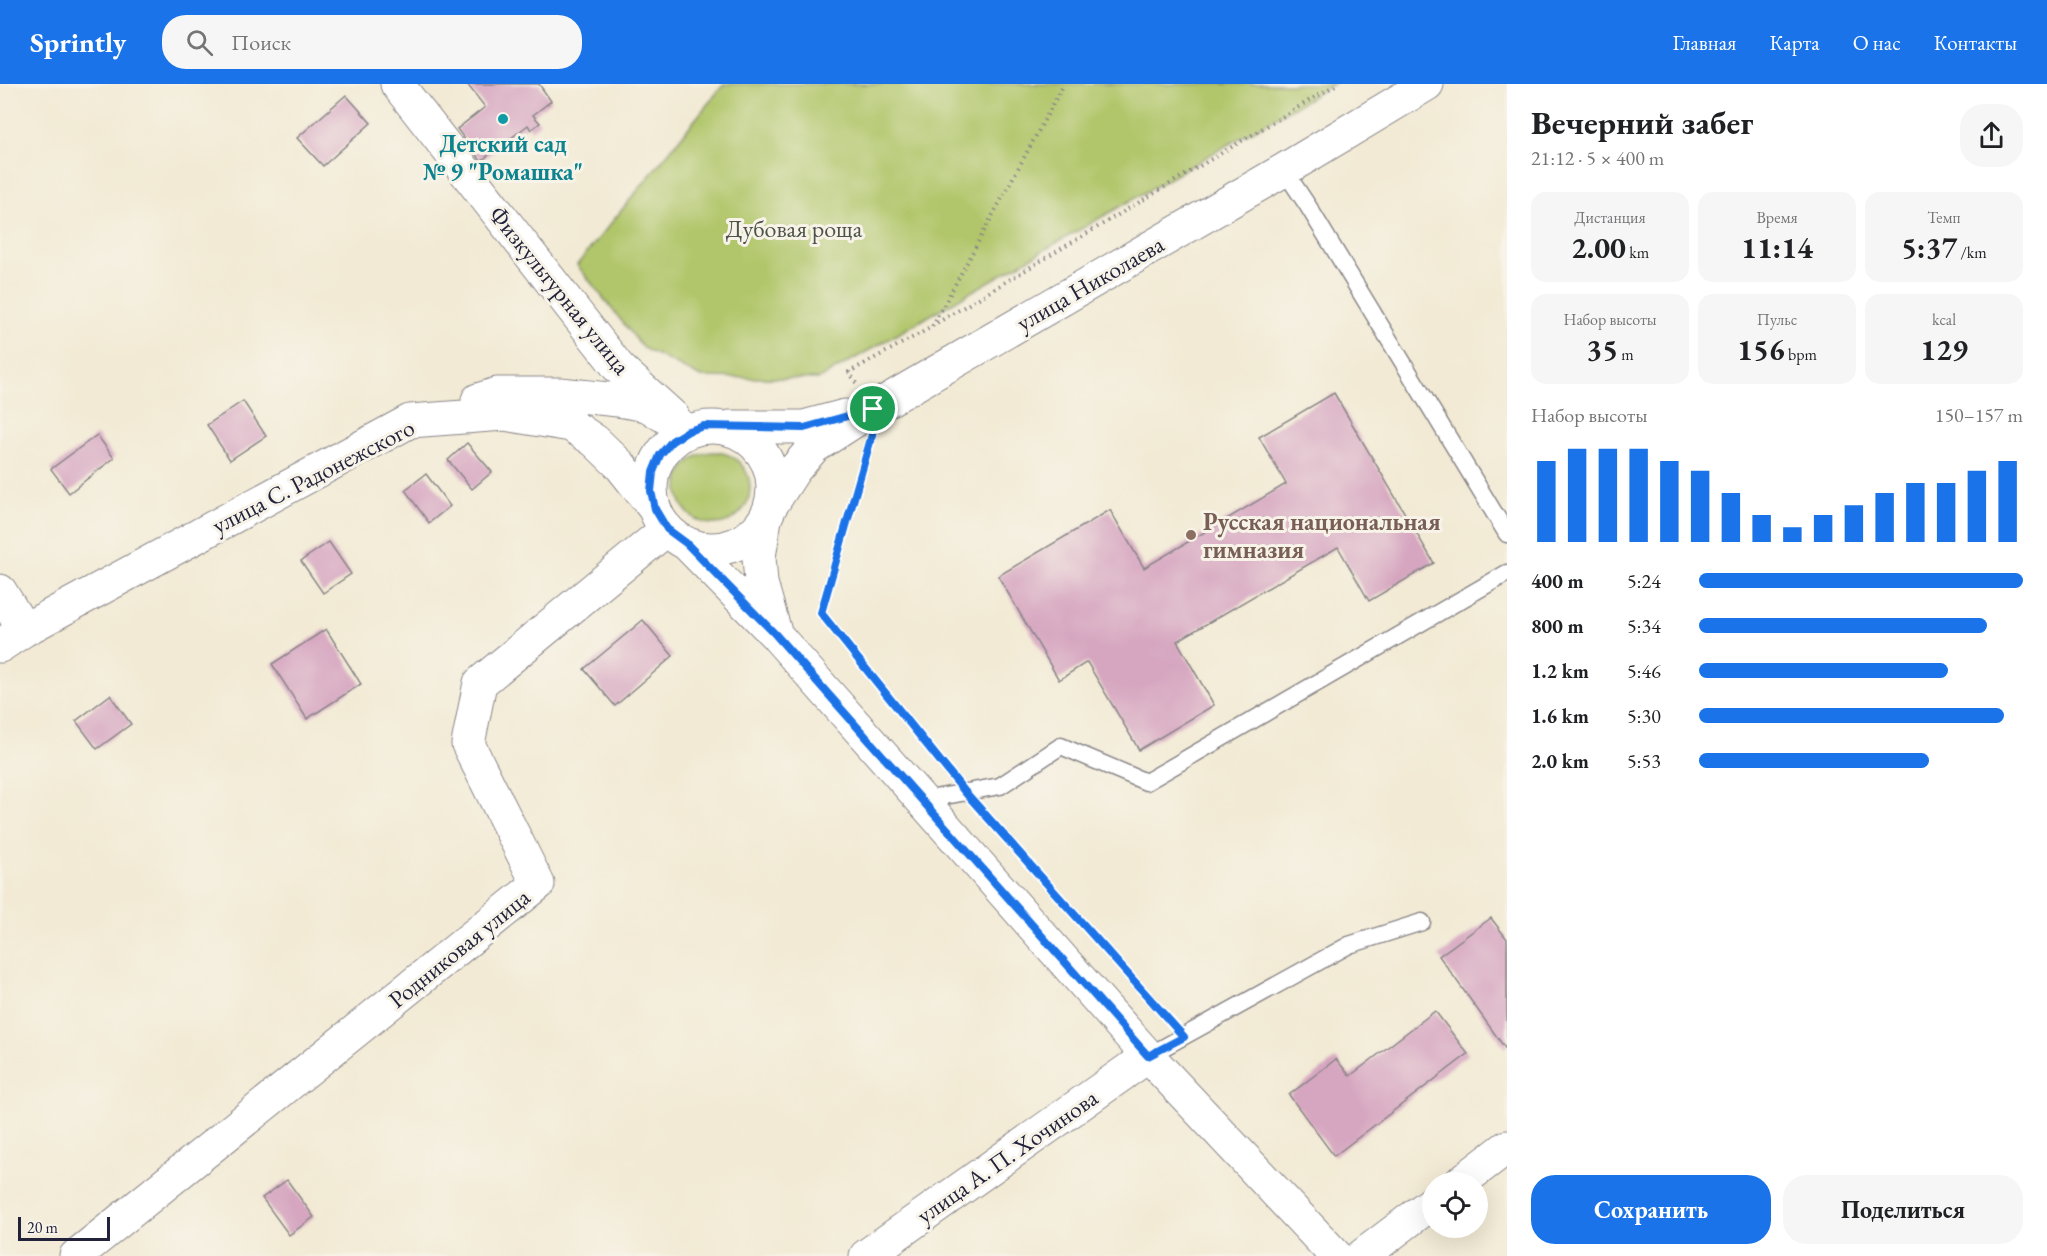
<!DOCTYPE html>
<html lang="ru">
<head>
<meta charset="utf-8">
<style>
	body { margin:0; font-family:"EB Garamond",serif; background:#f6f6f6; color:#202124; height:100vh; display:flex; flex-direction:column; font-size:22px; white-space:nowrap }
	* { box-sizing:border-box; margin:0 }
	p { font-size:20px; color:#757577 }
	.icon { flex:none; width:33px; height:33px; fill:none; stroke:currentColor; stroke-width:2; stroke-linecap:round; stroke-linejoin:round }
	.map { position:relative; flex:1; overflow:hidden }
	.side { display:flex; flex-direction:column; background:#fff; width:540px }
	.side>* { flex:none }
	.controls { position:absolute; left:1422px; top:1088px; display:grid; gap:12px }
	.controls a { display:grid; place-items:center; width:66px; height:66px; border-radius:50%; background:#fff; box-shadow:0 6px 24px #0002; font-size:30px }
	.scale { position:absolute; left:18px; bottom:15px; width:92px; box-sizing:border-box; padding-left:6px; border:3px solid #22223b; border-top:0; font-size:16px; line-height:21px; white-space:nowrap; color:#22223b; -webkit-text-stroke:4px #f7f3e8; paint-order:stroke }
	.pin { position:absolute; display:grid; place-items:center; width:51px; height:51px; color:#fff; margin:-26px; border:3px solid #fff; border-radius:50%; box-shadow:0 2px 6px #0007 }
	.round { display:grid; place-items:center; flex:none; width:63px; height:63px; border-radius:24px; background:#f6f6f6 }
	.summary { display:flex; align-items:center; justify-content:space-between; height:102px; padding:0 24px }
	h1 { font-size:33px; font-weight:700; line-height:45px }
	.stats { display:grid; grid-template-columns:repeat(3,1fr); gap:9px; height:102px; padding:6px 24px }
	.stats div { display:grid; align-content:center; border-radius:15px; background:#f6f6f6; text-align:center }
	.stats b { font-size:30px; font-weight:700 }
	.stats small { font-size:16px; font-weight:400 }
	.stats p { font-size:16px }
	.chart { height:168px; padding:12px 24px }
	.chart p { display:flex; justify-content:space-between }
	.chart svg { width:100%; height:108px; margin-top:6px; stroke:#1a73e8; stroke-width:6 }
	.button { display:flex; gap:12px; margin-top:auto; padding:12px 24px }
	.button a { flex:1; height:69px; border-radius:24px; background:#1a73e8; color:#fff; font-size:24px; font-weight:700; line-height:69px; text-align:center }
	.button a+a { background:#f6f6f6; color:#202124 }
	ul { padding:0 24px; list-style:none; font-size:20px }
	li { display:grid; grid-template-columns:96px 72px 1fr; align-items:center; height:45px }
	li i { height:15px; border-radius:8px; background:#1a73e8 }
	header { display:flex; align-items:center; gap:36px; box-sizing:border-box; height:84px; padding:0 30px; background:#1a73e8; color:#fff }
	header strong { font-size:28px }
	nav { display:flex; gap:33px; margin-inline-start:auto; font-size:21px }
	.search { width:420px; height:54px; background:#f6f6f6; display:flex; align-items:center; gap:15px; box-sizing:border-box; padding:0 21px; border-radius:24px; color:#757577; font-size:22px }
	main { display:flex; flex:1; min-height:0 }
	.map>svg:first-child { display:block }
	.green { fill:#b1c66a; stroke:#6a7452; stroke-width:1.5 }
	.building { fill:#d6a5c0 }
	.lines { fill:none; stroke-linecap:round; stroke-linejoin:round }
	.service-casing { stroke:#8a8688; stroke-width:19 }
	.minor-casing { stroke:#8a8688; stroke-width:35 }
	.tertiary-casing { stroke:#8a8688; stroke-width:35 }
	.path { stroke:#8a8688; stroke-width:4; stroke-dasharray:1.5 4.5; stroke-linecap:butt }
	.service { stroke:#fff; stroke-width:16 }
	.minor { stroke:#fff; stroke-width:33 }
	.tertiary { stroke:#fff; stroke-width:33 }
	.route-casing { stroke:#fff; stroke-width:12 }
	.route { stroke:#1a73e8; stroke-width:8 }
	.culture-dot { fill:#0f9aa8; stroke:#f7f3e8; stroke-width:2 }
	.education-dot { fill:#8d6e63; stroke:#f7f3e8; stroke-width:2 }
	.labels { text-anchor:middle; dominant-baseline:central; stroke-width:6; stroke-linejoin:round; paint-order:stroke }
	.culture-label { font-size:24px; font-weight:bold; fill:#0d838f; stroke:#f7f3e8 }
	.park-label { font-size:24px; fill:#4d5349; stroke:#f7f3e8 }
	.street-label { font-size:24px; fill:#22223b; stroke:#f7f3e8 }
	.education-label { font-size:24px; font-weight:bold; fill:#785e54; stroke:#f7f3e8; text-anchor:start }
</style>
</head>
<body>
<header>
<strong>Sprintly</strong>
<div class="search"><svg class="icon" aria-label="search" viewBox="0 0 24 24"><circle cx="10" cy="10" r="6"/><path d="M15 15l6 6"/></svg>Поиск</div>
<nav><a>Главная</a><a>Карта</a><a>О нас</a><a>Контакты</a></nav>
</header>
<main>
<div class="map">
<svg width="1507" height="1172" viewBox="0 0 1507 1172">
	<rect width="100%" height="100%" fill="#f7f3e8"/>
	<filter id="ink" filterUnits="userSpaceOnUse"><feTurbulence type="fractalNoise" baseFrequency=".0167" numOctaves="2"/><feDisplacementMap in="SourceGraphic" scale="12" xChannelSelector="R" yChannelSelector="G"/><feConvolveMatrix kernelMatrix="1 2 1 2 8 2 1 2 1" color-interpolation-filters="sRGB"/></filter>
	<filter id="wash" filterUnits="userSpaceOnUse"><feTurbulence type="fractalNoise" baseFrequency=".008" numOctaves="4" result="noise"/><feDisplacementMap in="SourceGraphic" scale="24" xChannelSelector="R" yChannelSelector="G"/><feGaussianBlur stdDeviation="1.35" result="paint"/><feColorMatrix in="noise" values="0 0 0 0 0 0 0 0 0 0 0 0 0 0 0 0 0 1.4 0 .05"/><feComposite in="paint" operator="in"/></filter>
	<g filter="url(#wash)">
		<rect width="100%" height="100%" fill="#f2ead4"/>
		<path class="green" d="M 724,0 L 1334,0 L 819,295 L 701,293 L 643,264 L 577,181 Z
			M678 404a36 36 0 1 1 72 0a36 36 0 1 1-72 0Z"/>
		<g id="blocks">
			<path class="building" d="M 467,0 L 539,0 L 551,17 L 533,31 L 540,39 L 531,46 L 528,41 L 481,77 L 457,45 L 485,23 Z
				M 346,11 L 371,39 L 323,82 L 297,54 Z
				M 1334,309 L 1434,479 L 1369,517 L 1338,463 L 1177,557 L 1214,621 L 1139,666 L 1087,578 L 1059,596 L 998,492 L 1110,426 L 1144,484 L 1286,400 L 1259,353 Z
				M 243,317 L 266,352 L 230,376 L 207,341 Z
				M 97,351 L 114,374 L 69,409 L 51,385 Z
				M 467,359 L 492,388 L 472,405 L 448,376 Z
				M 426,390 L 450,422 L 429,439 L 405,406 Z
				M 329,458 L 351,490 L 323,509 L 301,477 Z
				M 643,536 L 673,572 L 615,622 L 584,585 Z
				M 326,545 L 361,600 L 307,635 L 272,580 Z
				M 110,611 L 131,640 L 97,665 L 76,637 Z
				M 1491,834 L 1507,855 L 1507,962 L 1505,964 L 1439,872 Z
				M 1435,927 L 1468,970 L 1334,1072 L 1289,1011 L 1336,975 L 1350,992 Z
				M 287,1096 L 314,1133 L 289,1151 L 262,1114 Z"/>
		</g>
	</g>
	<g filter="url(#ink)">
		<use href="#blocks" fill-opacity="0" stroke="#8a8688" stroke-width="1.5"/>
		<g class="lines">
			<defs>
				<path id="service" d="M 1284,86 L 1308,122 L 1507,450
					M 923,716 L 1000,702 L 1061,662 L 1146,698 L 1507,489
					M 1148,972 L 1349,861 L 1422,838"/>
				<path id="minor" d="M 397,0 L 619,284 L 673,333
					M 1461,1098 L 1507,1063
					M 76,1172 L 538,800 L 468,660 L 480,599 L 667,445
					M 866,1172 L 1148,972
					M 1362,1172 L 1432,1119"/>
				<path id="tertiary" d="M 478,316 L 497,310 L 560,310 L 618,316 L 647,321 L 688,347
					M651 404a61 61 0 1 1 122 0a61 61 0 1 1-122 0Z
					M 730,343 L 804,343 L 845,332
					M 772,420 L 794,386 L 814,363 L 873,325 L 1284,86 L 1427,0
					M 765,435 L 759,473 L 761,499 L 775,548
					M 686,459 L 775,550 L 1148,972 L 1336,1172
					M 0,507 L 24,546
					M 0,562 L 24,546 L 410,337 L 504,330 L 571,341 L 595,357 L 620,381 L 655,425"/>
			</defs>
			<use href="#service" class="service-casing"/>
			<use href="#minor" class="minor-casing"/>
			<use href="#tertiary" class="tertiary-casing"/>
			<path class="path" d="M 932,242 L 1337,0
				M 856,299 L 849,288 L 932,243 L 1064,0
				M 868,366 L 821,529 L 949,688
				M 983,728 L 1168,935"/>
			<use href="#service" class="service"/>
			<use href="#minor" class="minor"/>
			<use href="#tertiary" class="tertiary"/>
		</g>
	</g>
	<g class="lines" filter="url(#ink)">
		<defs>
			<path id="route" d="M 873,325 L 872,351 L 821,529 L 965,708 L 1184,953 L 1148,972 L 775,550 L 686,459 L 667,445 L 655,425 L 651,407 L 653,388 L 660,371 L 672,357 L 688,347 L 704,342 L 804,344 Z"/>
		</defs>
		<use href="#route" class="route-casing"/>
		<use href="#route" class="route"/>
	</g>
	<circle class="culture-dot" cx="503" cy="35" r="6"/>
	<circle class="education-dot" cx="1191" cy="451" r="6"/>
	<g class="labels">
		<g class="culture-label">
			<text x="503" y="59">Детский сад<tspan x="503" dy="28">№ 9 "Ромашка"</tspan></text>
		</g>
		<g class="park-label">
			<text x="794" y="144">Дубовая роща</text>
		</g>
		<g class="street-label">
			<text transform="translate(1090 199) rotate(-30)">улица Николаева</text>
			<text transform="translate(560 206) rotate(51)">Физкультурная улица</text>
			<text transform="translate(313 392) rotate(-27)">улица С. Радонежского</text>
			<text transform="translate(459 864) rotate(-39)">Родниковая улица</text>
			<text transform="translate(1007 1072) rotate(-35)">улица А. П. Хочинова</text>
		</g>
		<g class="education-label">
			<text x="1203" y="437">Русская национальная<tspan x="1203" dy="28">гимназия</tspan></text>
		</g>
	</g>
</svg>
<div class="controls">
<a><svg class="icon" aria-label="locate" viewBox="0 0 24 24"><circle cx="12" cy="12" r="6"/><path d="M12 2v4M12 18v4M2 12h4M18 12h4"/></svg></a>
</div>
<div class="scale">20 m</div>
<div class="pin" style="left:873px;top:325px;background:#1e9e55"><svg class="icon" aria-label="arrive" viewBox="0 0 24 24"><path d="M6 21V4h12l-3 4 3 4H6"/></svg></div>
</div>
<section class="side">
<div class="summary"><div><h1>Вечерний забег</h1><p>21:12 · 5 × 400 m</p></div><a class="round"><svg class="icon" aria-label="share" viewBox="0 0 24 24"><path d="M12 15V3M7 8l5-5 5 5M5 13v7h14v-7"/></svg></a></div>
<div class="stats">
<div><p>Дистанция</p><b>2.00<small> km</small></b></div>
<div><p>Время</p><b>11:14</b></div>
<div><p>Темп</p><b>5:37<small> /km</small></b></div>
</div>
<div class="stats">
<div><p>Набор высоты</p><b>35<small> m</small></b></div>
<div><p>Пульс</p><b>156<small> bpm</small></b></div>
<div><p>kcal</p><b>129</b></div>
</div>
<div class="chart"><p><span>Набор высоты</span>150–157 m</p>
<svg viewBox="0 0 160 44" preserveAspectRatio="none"><path d="M5 44V11M15 44V6M25 44V6M35 44V6M45 44V11M55 44V15M65 44V24M75 44V33M85 44V38M95 44V33M105 44V29M115 44V24M125 44V20M135 44V20M145 44V15M155 44V11"/></svg>
</div>
<ul>
<li><b>400 m</b>5:24<i style="width:100%"></i></li>
<li><b>800 m</b>5:34<i style="width:89%"></i></li>
<li><b>1.2 km</b>5:46<i style="width:77%"></i></li>
<li><b>1.6 km</b>5:30<i style="width:94%"></i></li>
<li><b>2.0 km</b>5:53<i style="width:71%"></i></li>
</ul>
<div class="button"><a>Сохранить</a><a>Поделиться</a></div>
</section>
</main>
</body>
</html>
